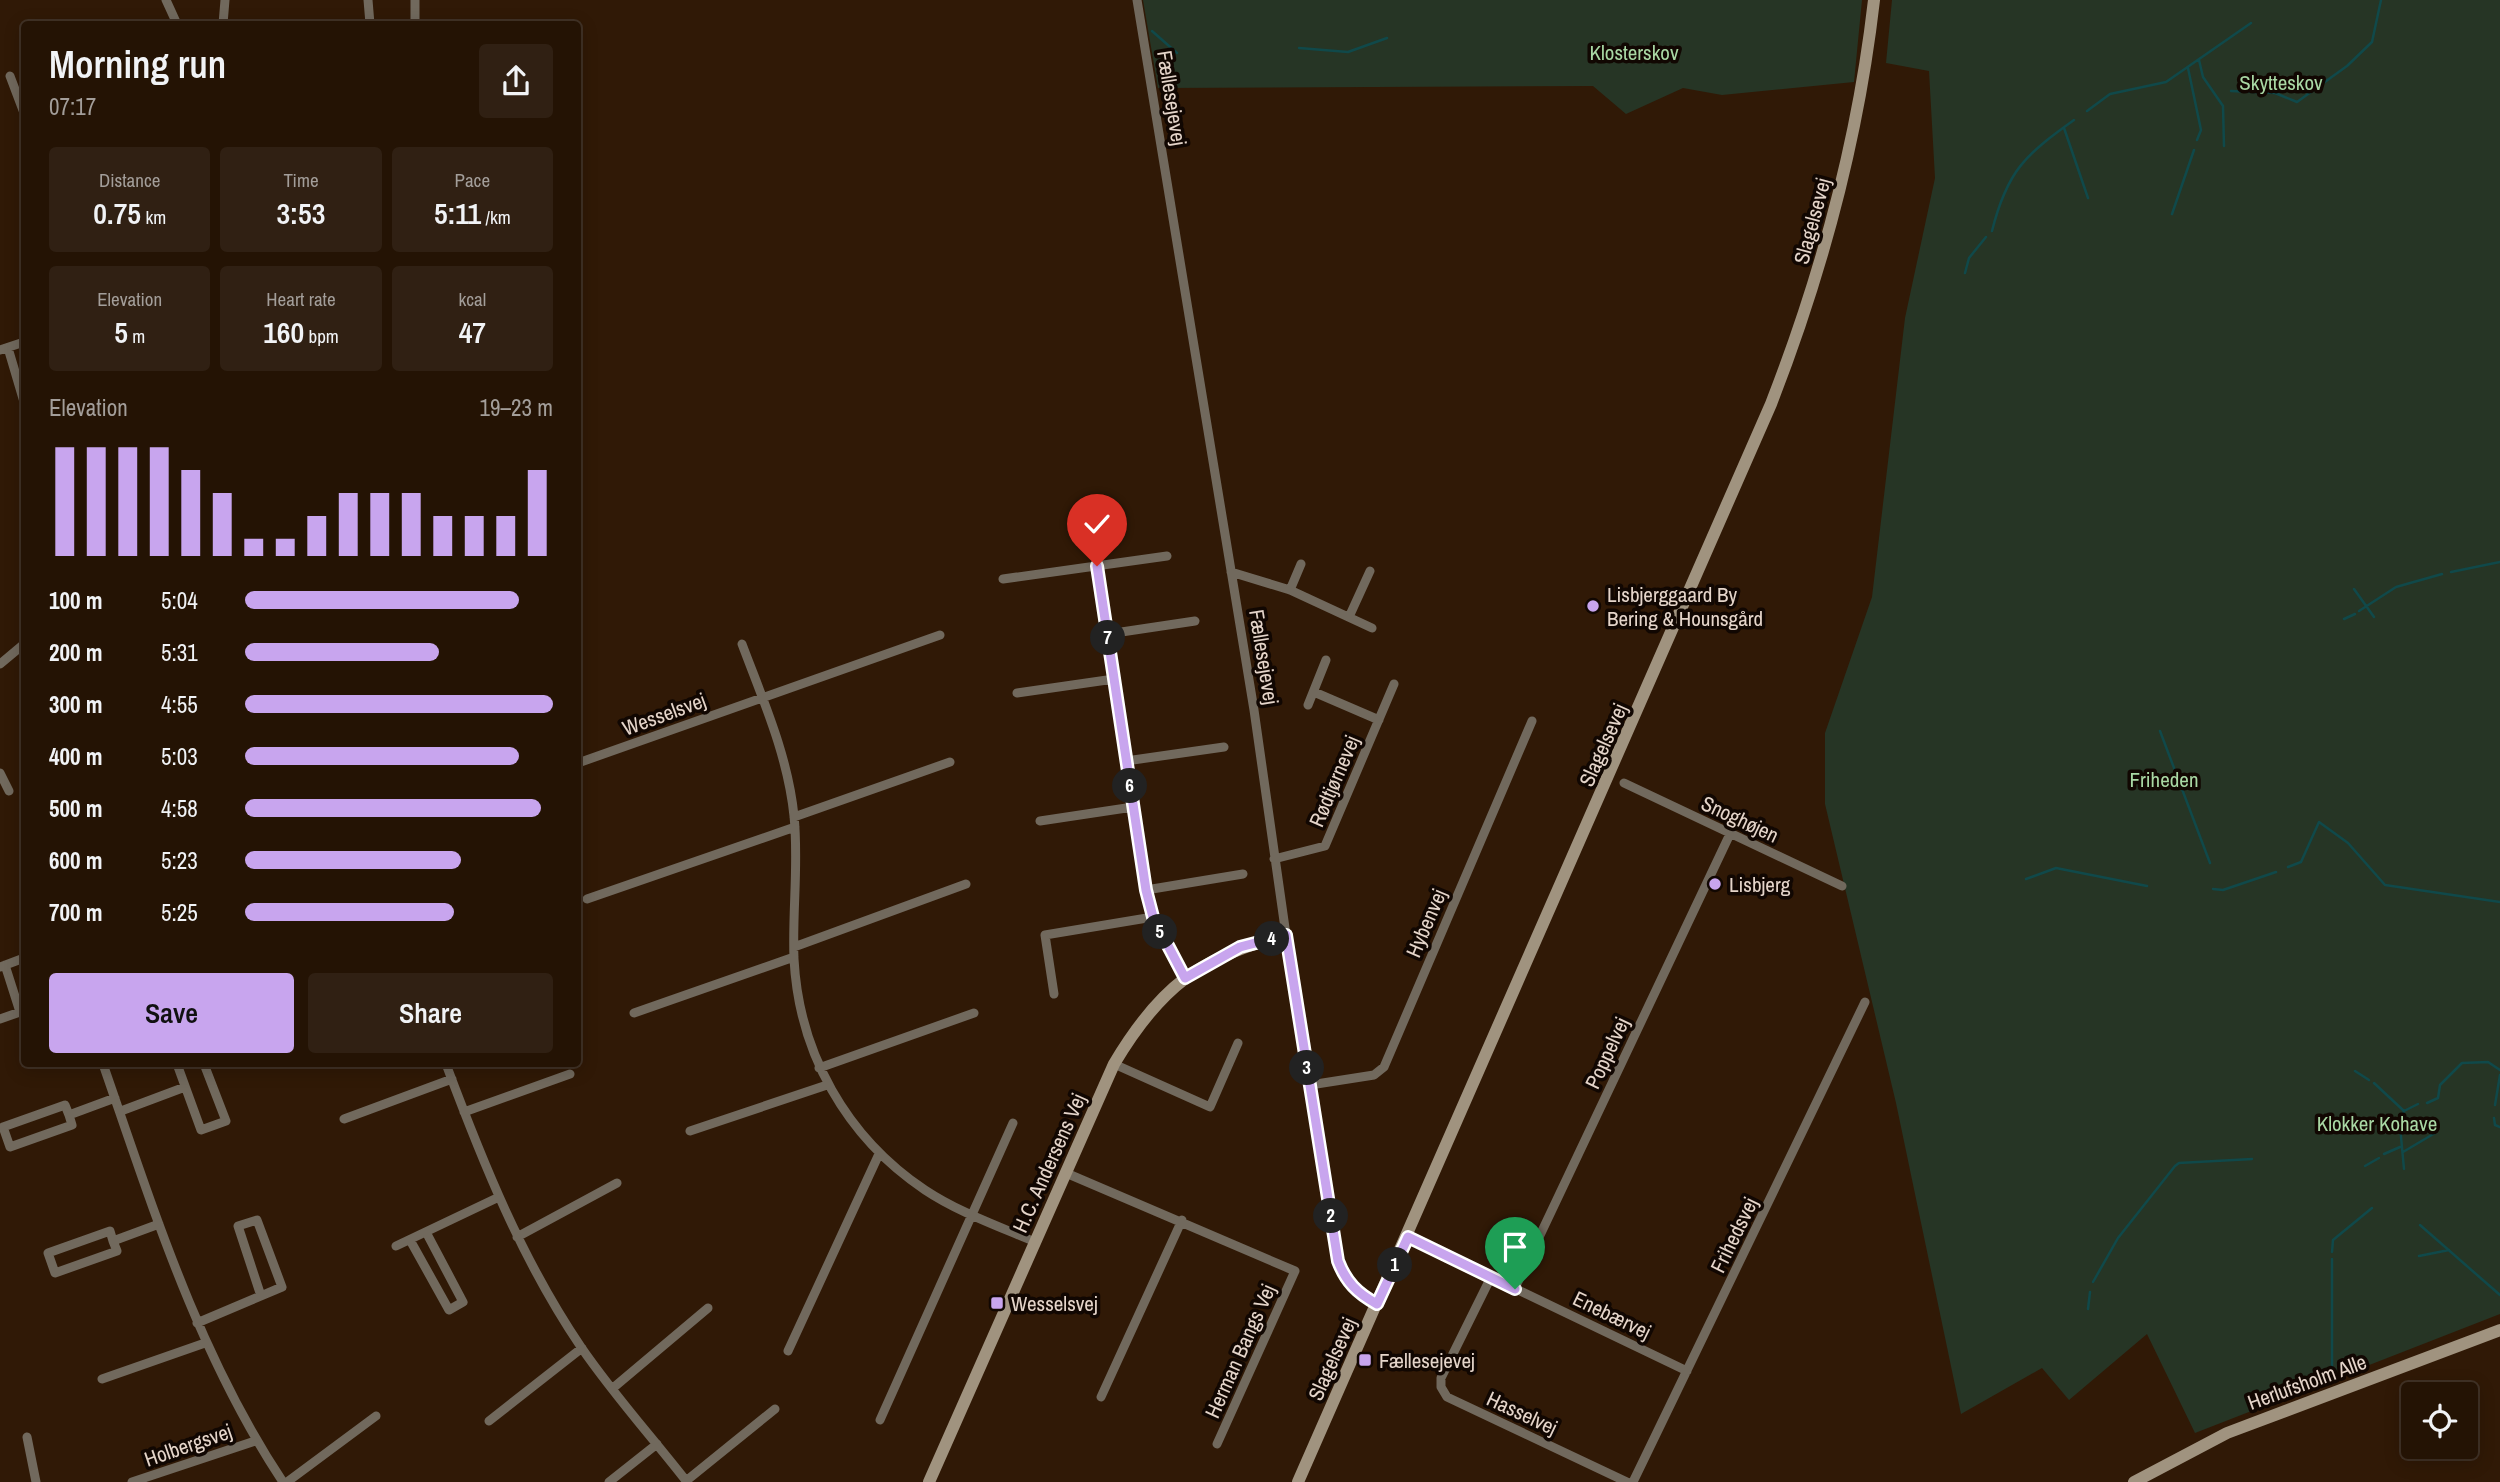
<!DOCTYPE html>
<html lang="en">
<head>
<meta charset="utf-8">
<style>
	body { margin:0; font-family:"Archivo Narrow",sans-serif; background:#302013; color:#f1f3f6; height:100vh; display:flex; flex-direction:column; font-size:26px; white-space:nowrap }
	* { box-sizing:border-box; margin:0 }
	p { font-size:23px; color:#a39e9a }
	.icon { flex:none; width:38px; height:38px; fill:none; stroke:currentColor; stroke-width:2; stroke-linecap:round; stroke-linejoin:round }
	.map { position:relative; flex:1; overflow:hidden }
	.sheet { position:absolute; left:21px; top:21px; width:560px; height:1046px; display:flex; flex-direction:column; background:#241304; border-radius:7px; box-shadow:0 4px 18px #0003,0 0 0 2px #413226 }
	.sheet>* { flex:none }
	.fabs { position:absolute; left:2401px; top:1382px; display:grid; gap:14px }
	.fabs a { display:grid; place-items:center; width:77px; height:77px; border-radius:7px; background:#241304; box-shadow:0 4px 18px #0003,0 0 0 2px #413226; font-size:35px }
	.pin { position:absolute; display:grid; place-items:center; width:60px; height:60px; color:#fff; margin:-72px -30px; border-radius:50% 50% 50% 0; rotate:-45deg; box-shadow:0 0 7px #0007 }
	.pin .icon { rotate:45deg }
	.km { position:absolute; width:35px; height:35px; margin:-18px; border-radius:50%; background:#222; color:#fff; font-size:19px; line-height:35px; text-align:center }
	.round { display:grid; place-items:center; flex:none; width:74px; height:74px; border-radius:7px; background:#302013 }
	.headline { display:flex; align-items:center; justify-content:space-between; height:119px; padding:0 28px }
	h1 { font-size:38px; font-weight:600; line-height:52px }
	.figures { display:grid; grid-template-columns:repeat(3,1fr); gap:10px; height:119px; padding:7px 28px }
	.figures div { display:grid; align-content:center; border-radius:7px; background:#302013; text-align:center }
	.figures b { font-size:30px; font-weight:600 }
	.figures small { font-size:19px; font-weight:400 }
	.figures p { font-size:19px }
	.chart { height:196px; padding:14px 28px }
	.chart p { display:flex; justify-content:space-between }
	.chart svg { width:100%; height:126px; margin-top:7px; stroke:#c8a5ee; stroke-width:6 }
	.button { display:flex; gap:14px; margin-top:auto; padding:14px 28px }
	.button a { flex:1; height:80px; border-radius:7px; background:#c8a5ee; color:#111; font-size:28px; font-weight:600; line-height:80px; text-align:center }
	.button a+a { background:#302013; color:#f1f3f6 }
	ul { padding:0 28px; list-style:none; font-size:23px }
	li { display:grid; grid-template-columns:112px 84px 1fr; align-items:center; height:52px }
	li i { height:18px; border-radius:9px; background:#c8a5ee }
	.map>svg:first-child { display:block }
	.green { fill:#263525 }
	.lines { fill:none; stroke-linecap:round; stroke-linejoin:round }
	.stream { stroke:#10494a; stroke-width:2.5 }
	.street { stroke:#71695d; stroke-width:9 }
	.secondary { stroke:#a0937f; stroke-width:12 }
	.route-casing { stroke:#fff; stroke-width:14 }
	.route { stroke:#c8a5ee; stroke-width:9 }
	.poi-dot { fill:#c8a5ee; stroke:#110702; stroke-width:2.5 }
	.labels { text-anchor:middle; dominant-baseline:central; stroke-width:7; stroke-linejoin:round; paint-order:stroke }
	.park-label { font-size:21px; fill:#a9d8a4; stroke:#110702 }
	.street-label { font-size:21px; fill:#e5d5ca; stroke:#110702 }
	.poi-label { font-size:21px; fill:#e5d5ca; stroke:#110702; text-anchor:start }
</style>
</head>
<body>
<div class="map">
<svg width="2500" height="1482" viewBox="0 0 2500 1482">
	<rect width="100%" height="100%" fill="#301906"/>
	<path class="green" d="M 1143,0 L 1862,0 L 1854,82 L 1722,95 L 1683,88 L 1626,114 L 1593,86 L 1158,88 Z
		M 1892,0 L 2500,0 L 2500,1314 L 2195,1433 L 2147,1334 L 2069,1400 L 2042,1368 L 1961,1414 L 1896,1103 L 1825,804 L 1825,733 L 1872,597 L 1905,318 L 1935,178 L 1929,71 L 1886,63 Z"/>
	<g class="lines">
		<path class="stream" d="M 1152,31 L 1177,53
			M 1299,48 L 1348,52 L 1387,38
			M 2199,60 L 2203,77 L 2223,106 L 2224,146
			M 2188,68 L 2201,130 L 2197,140
			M 2231,91 L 2275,93 L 2297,102 L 2347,66 L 2372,42 L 2381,0
			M 2087,111 L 2110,94 L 2166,82 L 2251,23
			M 2064,128 L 2088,198
			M 2172,214 L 2194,150
			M 1992,231 C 2007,171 2025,155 2074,120
			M 1965,273 L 1969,258 L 1986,237
			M 2451,572 L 2500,562
			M 2354,589 L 2374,617
			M 2359,611 L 2396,587 L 2442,574
			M 2344,619 L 2355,614
			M 2160,731 L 2210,863
			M 2288,867 L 2301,862 L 2319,822 L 2348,843 L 2385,885 L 2500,902
			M 2026,879 L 2056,868 L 2147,886
			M 2213,889 L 2223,890 L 2276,872
			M 2355,1071 L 2369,1080
			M 2374,1083 L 2404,1111
			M 2427,1103 L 2438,1098 L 2440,1085 L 2462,1063 L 2488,1062 L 2500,1070
			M 2495,1105 L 2500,1075
			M 2494,1118 L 2495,1125 L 2500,1127
			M 2403,1152 L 2435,1133
			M 2384,1154 L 2400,1147
			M 2365,1166 L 2379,1158
			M 2404,1169 L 2400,1126 L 2404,1111 L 2418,1104
			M 2420,1225 L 2500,1295
			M 2332,1252 L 2333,1240 L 2372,1208
			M 2419,1256 L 2449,1250
			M 2093,1282 L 2118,1238 L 2175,1166 L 2179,1163 L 2252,1159
			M 2088,1309 L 2090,1292
			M 2332,1369 L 2332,1259"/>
		<path class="street" d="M 166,0 L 177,24
			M 368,0 L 370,24
			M 1137,0 L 1254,710 L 1286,935
			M 223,24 L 225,0
			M 415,24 L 415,0
			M 10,76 L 24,113
			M 8,348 L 24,402
			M 0,350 L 24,342
			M 1090,514 L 1146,890 L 1153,917 L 1185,978
			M 1231,572 L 1290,590 L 1372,628
			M 1003,579 L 1167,556
			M 1290,590 L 1301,564
			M 1349,617 L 1370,571
			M 1108,634 L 1195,621
			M 742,644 C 763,700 788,756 794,816 C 799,863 792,912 794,959 C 799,1053 846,1137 925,1190 C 958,1212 998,1226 1035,1242
			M 0,664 L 24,644
			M 1314,692 L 1379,720
			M 1017,693 L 1114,679
			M 1308,705 L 1326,660
			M 1126,761 L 1224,747
			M 578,763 L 940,635
			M 0,773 L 9,791
			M 1624,783 L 1842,886
			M 794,817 L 950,762
			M 1040,821 L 1133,807
			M 1274,859 L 1325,846 L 1394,684
			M 1146,890 L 1243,874
			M 587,899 L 795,827
			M 794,947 L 966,884
			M 0,967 L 24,958
			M 1054,994 L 1045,935 L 1153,917
			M 634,1013 L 794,957
			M 0,1019 L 20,1012 L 5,965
			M 103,1064 C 153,1208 198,1354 283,1482
			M 177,1064 L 201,1130 L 226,1121 L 204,1064
			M 446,1064 C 483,1163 522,1260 581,1347 C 613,1394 652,1437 687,1482
			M 1114,1064 L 1210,1107 L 1238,1043
			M 819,1068 L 974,1013
			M 1310,1085 L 1374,1075 L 1384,1067 L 1532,721
			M 121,1111 L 185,1087
			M 464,1112 L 570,1074
			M 69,1115 L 65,1105 L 3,1127 L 10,1147 L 72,1125 L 69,1115 L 115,1098
			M 344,1119 L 452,1079
			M 690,1131 L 827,1085
			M 1066,1173 L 1295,1271 L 1217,1444
			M 517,1237 L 617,1183
			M 1408,1237 L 1687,1371
			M 410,1240 L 449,1310 L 463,1302 L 426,1232
			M 113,1241 L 110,1231 L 48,1253 L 55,1273 L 117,1251 L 113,1241 L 159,1224
			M 396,1246 L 499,1197
			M 1491,1277 L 1441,1378 L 1441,1387 L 1447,1397 L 1627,1482
			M 1515,1288 L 1730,834
			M 197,1323 L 282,1287 L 257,1220 L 238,1226 L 261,1296
			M 788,1351 L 879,1154
			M 102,1379 L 205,1343
			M 613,1388 L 708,1308
			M 1101,1397 L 1182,1220
			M 880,1420 L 1013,1123
			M 489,1421 L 582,1348
			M 27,1437 L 36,1482
			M 686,1481 L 775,1409
			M 132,1482 L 255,1441
			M 287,1482 L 376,1416
			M 609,1482 L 657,1444
			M 1633,1482 L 1865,1002"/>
		<path class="secondary" d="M 929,1482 L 1114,1064 C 1159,988 1200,956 1286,935 L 1338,1261 C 1346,1282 1357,1293 1377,1304
			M 1298,1482 L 1771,404 C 1822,273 1858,140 1874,0
			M 2134,1482 L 2227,1433 L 2500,1330"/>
	</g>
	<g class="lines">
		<defs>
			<path id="route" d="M 1097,566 L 1146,890 L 1153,917 L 1185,978 L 1240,947 L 1286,935 L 1338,1261 C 1346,1282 1357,1293 1377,1304 L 1408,1237 L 1515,1289"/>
		</defs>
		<use href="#route" class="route-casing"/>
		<use href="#route" class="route"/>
	</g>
	<g class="poi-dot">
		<circle cx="1593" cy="606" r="7"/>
		<circle cx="1715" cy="884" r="7"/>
		<rect x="990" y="1296" width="14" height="14" rx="3.5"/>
		<rect x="1358" y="1353" width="14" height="14" rx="3.5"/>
	</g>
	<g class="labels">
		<g class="park-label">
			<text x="1634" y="52">Klosterskov</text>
			<text x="2281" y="82">Skytteskov</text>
			<text x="2164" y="779">Friheden</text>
			<text x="2377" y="1123">Klokker Kohave</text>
		</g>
		<g class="street-label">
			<text transform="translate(1172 98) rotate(81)">Fællesejevej</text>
			<text transform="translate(1812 221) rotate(-75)">Slagelsevej</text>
			<text transform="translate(1264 657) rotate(81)">Fællesejevej</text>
			<text transform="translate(664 714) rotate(-20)">Wesselsvej</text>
			<text transform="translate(1603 745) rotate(-66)">Slagelsevej</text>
			<text transform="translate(1334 781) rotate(-67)">Rødtjørnevej</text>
			<text transform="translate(1740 819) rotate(25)">Snoghøjen</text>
			<text transform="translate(1426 923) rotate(-67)">Hybenvej</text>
			<text transform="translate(1607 1053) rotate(-65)">Poppelvej</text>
			<text transform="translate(1049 1163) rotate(-66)">H.C. Andersens Vej</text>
			<text transform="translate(1734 1235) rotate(-64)">Frihedsvej</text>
			<text transform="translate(1612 1315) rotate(26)">Enebærvej</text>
			<text transform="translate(1240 1351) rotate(-66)">Herman Bangs Vej</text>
			<text transform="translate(1332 1359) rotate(-66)">Slagelsevej</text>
			<text transform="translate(2307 1382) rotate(-20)">Herlufsholm Alle</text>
			<text transform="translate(1522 1413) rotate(25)">Hasselvej</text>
			<text transform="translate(188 1445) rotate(-19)">Holbergsvej</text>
		</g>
		<g class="poi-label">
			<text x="1607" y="594">Lisbjerggaard By<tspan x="1607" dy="24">Bering &amp; Hounsgård</tspan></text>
			<text x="1729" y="884">Lisbjerg</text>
			<text x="1011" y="1303">Wesselsvej</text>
			<text x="1379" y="1360">Fællesejevej</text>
		</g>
	</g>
</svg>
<div class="fabs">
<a><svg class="icon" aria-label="locate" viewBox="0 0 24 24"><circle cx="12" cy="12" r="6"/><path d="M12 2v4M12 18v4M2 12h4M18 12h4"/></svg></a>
</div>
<div class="pin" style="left:1515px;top:1289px;background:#1e9e55"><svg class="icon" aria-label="arrive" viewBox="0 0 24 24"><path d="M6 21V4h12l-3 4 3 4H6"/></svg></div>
<div class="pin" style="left:1097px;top:566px;background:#d93025"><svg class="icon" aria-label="check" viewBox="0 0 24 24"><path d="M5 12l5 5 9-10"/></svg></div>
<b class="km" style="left:1395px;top:1265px">1</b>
<b class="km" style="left:1331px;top:1216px">2</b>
<b class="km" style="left:1307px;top:1068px">3</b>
<b class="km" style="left:1272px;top:939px">4</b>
<b class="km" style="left:1160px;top:932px">5</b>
<b class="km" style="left:1130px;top:786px">6</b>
<b class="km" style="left:1108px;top:638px">7</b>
<section class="sheet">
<div class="headline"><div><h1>Morning run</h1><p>07:17</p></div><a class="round"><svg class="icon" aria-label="share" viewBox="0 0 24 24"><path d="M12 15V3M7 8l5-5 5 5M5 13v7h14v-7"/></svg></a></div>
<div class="figures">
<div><p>Distance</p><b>0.75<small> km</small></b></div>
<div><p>Time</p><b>3:53</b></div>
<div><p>Pace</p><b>5:11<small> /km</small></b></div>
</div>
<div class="figures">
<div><p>Elevation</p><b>5<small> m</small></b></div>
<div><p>Heart rate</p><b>160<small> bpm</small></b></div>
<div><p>kcal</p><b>47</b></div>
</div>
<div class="chart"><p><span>Elevation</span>19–23 m</p>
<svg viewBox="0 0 160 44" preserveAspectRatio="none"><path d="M5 44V6M15 44V6M25 44V6M35 44V6M45 44V14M55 44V22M65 44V38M75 44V38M85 44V30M95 44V22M105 44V22M115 44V22M125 44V30M135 44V30M145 44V30M155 44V14"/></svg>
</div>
<ul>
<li><b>100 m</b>5:04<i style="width:89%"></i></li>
<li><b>200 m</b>5:31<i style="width:63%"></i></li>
<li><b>300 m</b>4:55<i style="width:100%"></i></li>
<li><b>400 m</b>5:03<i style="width:89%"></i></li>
<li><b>500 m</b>4:58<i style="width:96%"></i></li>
<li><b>600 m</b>5:23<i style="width:70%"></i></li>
<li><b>700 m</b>5:25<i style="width:68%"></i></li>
</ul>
<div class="button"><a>Save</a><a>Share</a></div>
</section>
</div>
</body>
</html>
